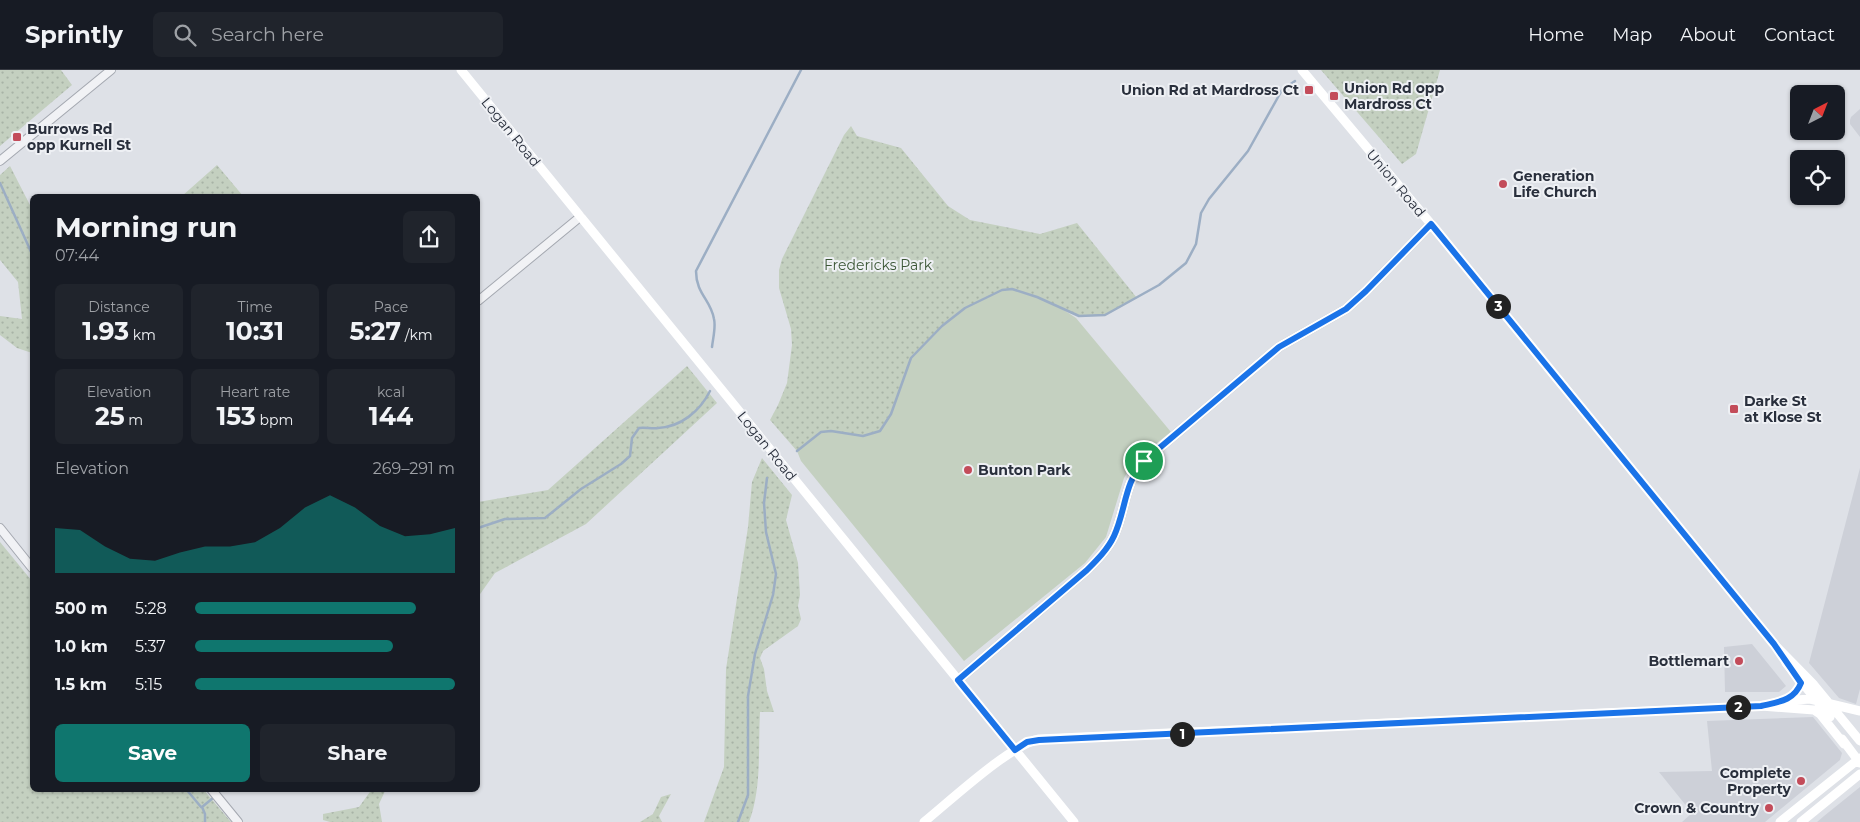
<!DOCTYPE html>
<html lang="en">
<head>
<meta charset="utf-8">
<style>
	body { margin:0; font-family:Montserrat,sans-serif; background:#20242c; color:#f1f3f6; height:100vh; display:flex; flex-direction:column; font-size:19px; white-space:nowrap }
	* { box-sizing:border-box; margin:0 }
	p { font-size:16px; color:#9ea1a6 }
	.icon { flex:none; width:28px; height:28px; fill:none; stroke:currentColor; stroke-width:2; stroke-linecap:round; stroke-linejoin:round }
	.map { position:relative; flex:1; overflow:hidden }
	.side { position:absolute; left:30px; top:124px; width:450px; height:598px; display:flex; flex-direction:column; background:#171b24; border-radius:8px; box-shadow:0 1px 4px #0004 }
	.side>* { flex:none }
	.needle { width:32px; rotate:42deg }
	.buttons { position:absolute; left:1790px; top:15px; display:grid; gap:10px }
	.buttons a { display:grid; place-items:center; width:55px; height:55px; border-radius:8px; background:#171b24; box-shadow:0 1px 4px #0004; font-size:25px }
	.pin { position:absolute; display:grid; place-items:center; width:42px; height:42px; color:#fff; margin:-21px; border:2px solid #fff; border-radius:50%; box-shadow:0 1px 5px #0007 }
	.km { position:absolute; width:25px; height:25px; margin:-12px; border-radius:50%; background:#222; color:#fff; font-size:14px; line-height:25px; text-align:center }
	.round { display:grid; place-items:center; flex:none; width:52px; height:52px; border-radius:8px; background:#20242c }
	.headline { display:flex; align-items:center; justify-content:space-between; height:85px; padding:0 25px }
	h1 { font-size:28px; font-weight:700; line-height:38px }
	.metrics { display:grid; grid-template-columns:repeat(3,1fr); gap:8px; height:85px; padding:5px 25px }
	.metrics div { display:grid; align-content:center; border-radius:8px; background:#20242c; text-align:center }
	.metrics b { font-size:25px; font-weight:700 }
	.metrics small { font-size:14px; font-weight:400 }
	.metrics p { font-size:14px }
	.chart { height:140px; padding:10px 25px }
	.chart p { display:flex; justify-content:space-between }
	.chart svg { width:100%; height:90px; margin-top:5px; fill:#0f766e; opacity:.7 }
	.cta { display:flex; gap:10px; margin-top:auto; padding:10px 25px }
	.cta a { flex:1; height:58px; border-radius:8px; background:#0f766e; color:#fff; font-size:20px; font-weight:700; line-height:58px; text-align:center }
	.cta a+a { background:#20242c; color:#f1f3f6 }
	ul { padding:0 25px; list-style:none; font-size:16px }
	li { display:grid; grid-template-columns:80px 60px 1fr; align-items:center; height:38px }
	li i { height:12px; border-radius:6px; background:#0f766e }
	header { display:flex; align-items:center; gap:30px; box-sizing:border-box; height:70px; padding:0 25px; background:#171b24; border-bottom:1px solid #363941 }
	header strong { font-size:24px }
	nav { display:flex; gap:28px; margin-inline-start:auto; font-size:18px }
	.search { width:350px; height:45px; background:#20242c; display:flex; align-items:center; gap:12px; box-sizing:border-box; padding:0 18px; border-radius:8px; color:#9ea1a6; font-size:19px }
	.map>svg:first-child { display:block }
	.built { fill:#cdd0d8 }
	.grass { fill:url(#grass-dots) }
	.pitch { fill:#c4d0c0 }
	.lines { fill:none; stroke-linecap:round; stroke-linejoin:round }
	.stream { stroke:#9caec4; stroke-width:2.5 }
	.tertiary-casing { stroke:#a4a8b0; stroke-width:10 }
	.tertiary { stroke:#f1f2f5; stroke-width:8 }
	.secondary { stroke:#fff; stroke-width:9 }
	.route-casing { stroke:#fff; stroke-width:10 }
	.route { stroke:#1a73e8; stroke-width:6 }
	.poi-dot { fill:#c34c5a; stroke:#eef0f4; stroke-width:2 }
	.labels { text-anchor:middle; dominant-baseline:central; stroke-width:4; stroke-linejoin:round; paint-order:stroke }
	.poi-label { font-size:14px; font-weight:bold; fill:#292f3c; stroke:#eef0f4; text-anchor:start }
	.street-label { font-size:14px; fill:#292f3c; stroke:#eef0f4 }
	.park-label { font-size:14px; fill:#3c5737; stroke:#eef0f4 }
</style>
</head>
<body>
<header>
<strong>Sprintly</strong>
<div class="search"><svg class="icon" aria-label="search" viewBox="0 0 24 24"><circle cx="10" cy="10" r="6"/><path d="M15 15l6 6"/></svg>Search here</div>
<nav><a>Home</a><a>Map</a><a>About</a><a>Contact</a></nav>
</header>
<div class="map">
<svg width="1860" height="752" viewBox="0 0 1860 752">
	<defs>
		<pattern id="grass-dots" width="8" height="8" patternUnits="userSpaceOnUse" patternTransform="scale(1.25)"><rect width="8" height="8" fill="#c4d0c0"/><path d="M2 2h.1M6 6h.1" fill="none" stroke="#a8b3a6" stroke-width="1.8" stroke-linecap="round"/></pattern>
	</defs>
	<rect width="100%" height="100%" fill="#dee1e7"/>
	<path class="built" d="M 1860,39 L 1860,67 L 1850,54 L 1850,50 L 1851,47 Z
		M 1860,398 L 1860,619 L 1856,634 L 1839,628 L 1809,593 Z
		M 1752,574 L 1786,616 L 1779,622 L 1725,622 L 1724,577 Z
		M 1813,647 L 1842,683 L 1840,690 L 1765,752 L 1682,752 L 1692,743 L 1659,702 L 1712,701 L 1707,651 Z
		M 1860,717 L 1860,752 L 1817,752 L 1824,746 Z"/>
	<path class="grass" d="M 0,0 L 61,0 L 72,15 L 0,76 Z
		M 1321,0 L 1440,0 L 1416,84 L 1402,94 Z
		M 851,56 L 857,66 L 901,78 L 948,136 L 970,150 L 1040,164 L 1077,153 L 1137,228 L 1105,245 L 1079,246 L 1037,227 L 1012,219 L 1002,220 L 965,238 L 942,256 L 911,288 L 891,344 L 880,361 L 863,366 L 831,361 L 822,362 L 797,381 L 770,350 L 778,335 L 787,313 L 792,275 L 791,259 L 779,218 L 779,200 L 782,189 L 844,65 Z
		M 217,95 L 243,126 L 182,126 Z
		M 10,96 L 32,139 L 32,283 L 17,278 L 0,265 L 0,246 L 22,249 L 18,212 L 0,190 L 0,105 Z
		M 687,296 L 717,333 L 586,454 L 495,503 L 478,527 L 478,432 L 548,420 Z
		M 762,388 L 792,425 L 786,450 L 798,493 L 800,525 L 798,536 L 801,549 L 798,556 L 763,581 L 760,588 L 764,599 L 767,621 L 774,642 L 760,642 C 758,678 762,718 749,752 L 704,752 L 724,697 L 726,599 L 748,457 L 752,412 Z
		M 0,472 L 32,511 L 32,719 L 203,719 L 231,752 L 0,752 Z
		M 372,719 L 386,719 L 379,734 L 382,752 L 330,752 L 323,750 L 323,744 L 359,737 Z
		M 671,724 L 659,746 L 662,752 L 640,752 L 653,744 L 661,727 Z"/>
	<path class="pitch" d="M 1012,219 C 1035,226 1056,234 1076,248 L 1171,362 L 1134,391 L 1124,408 L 1106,467 L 1085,493 L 964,591 L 801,391 L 797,381 L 821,362 L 831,361 L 863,366 L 880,361 L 891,344 L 911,288 L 942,256 L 965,238 L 1002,220 Z"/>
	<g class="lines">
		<path class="stream" d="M 0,113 L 32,184
			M 712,277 C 713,268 716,257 714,249 C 711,230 696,224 696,201 L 801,0
			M 797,381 L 821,362 L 831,361 L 863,366 L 880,361 L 891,344 L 911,288 L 942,256 L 965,238 L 1002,220 L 1012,219 L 1037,227 L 1079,246 L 1105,245 L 1159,215 L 1186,193 L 1196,174 L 1201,143 L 1209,129 L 1248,81 L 1282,20 L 1295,11
			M 478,458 L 505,449 L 545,448 L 581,419 L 621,394 L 630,386 L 632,368 L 639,358 C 645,357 652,359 658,358 C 681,357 700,341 710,321
			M 186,719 L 201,737
			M 205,752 L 205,744 L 202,737 L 213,728
			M 738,752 L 748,725 L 748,626 L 755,584 L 773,525 L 776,504 L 766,462 L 764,433 L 767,408"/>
		<defs>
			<path id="tertiary" d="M 0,91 L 111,0
				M 478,231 L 580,147
				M 0,458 L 32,498
				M 958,610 L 1087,500 C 1097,490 1108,479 1114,466 C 1126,440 1124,413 1144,391 L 1279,277 L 1346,239 L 1366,221 L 1431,154
				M 211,719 L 238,752"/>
		</defs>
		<use href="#tertiary" class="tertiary-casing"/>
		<use href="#tertiary" class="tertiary"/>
		<path class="secondary" d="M 461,0 L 1074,752
			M 1302,0 L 1431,154 L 1774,574 L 1814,615 L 1860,671
			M 1786,593 L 1830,647
			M 1770,634 L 1783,631 L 1810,629 L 1860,641
			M 1842,669 L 1860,693
			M 924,752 C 950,731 1010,675 1039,669 L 1761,636 L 1814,640 L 1820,644 L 1844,674
			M 1780,752 L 1860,688
			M 1801,752 L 1860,704"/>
	</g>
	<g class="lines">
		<defs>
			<path id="route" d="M 1431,154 L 1774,574 L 1801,613 C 1794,631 1778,632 1761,636 L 1039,670 L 1027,672 L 1015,680 L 958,610 L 1087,500 C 1097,490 1108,479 1114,466 C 1126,440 1124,413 1144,391 L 1279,277 L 1346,239 L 1366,221 Z"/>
		</defs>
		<use href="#route" class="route-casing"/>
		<use href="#route" class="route"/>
	</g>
	<g class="poi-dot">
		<rect x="1304" y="15" width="10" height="10" rx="2.5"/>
		<rect x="1329" y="21" width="10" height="10" rx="2.5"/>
		<rect x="12" y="62" width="10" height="10" rx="2.5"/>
		<circle cx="1503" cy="114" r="5"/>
		<rect x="1729" y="334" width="10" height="10" rx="2.5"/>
		<circle cx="968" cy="400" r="5"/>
		<circle cx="1739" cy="591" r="5"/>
		<circle cx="1801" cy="711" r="5"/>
		<circle cx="1769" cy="738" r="5"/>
	</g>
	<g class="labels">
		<g class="poi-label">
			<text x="1344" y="18">Union Rd opp<tspan x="1344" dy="16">Mardross Ct</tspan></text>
			<text x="1299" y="20" text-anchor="end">Union Rd at Mardross Ct</text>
			<text x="27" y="59">Burrows Rd<tspan x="27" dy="16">opp Kurnell St</tspan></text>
			<text x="1513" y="106">Generation<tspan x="1513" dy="16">Life Church</tspan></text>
			<text x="1744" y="331">Darke St<tspan x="1744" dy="16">at Klose St</tspan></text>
			<text x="978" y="400">Bunton Park</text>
			<text x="1729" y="591" text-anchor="end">Bottlemart</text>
			<text x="1791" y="703" text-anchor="end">Complete<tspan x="1791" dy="16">Property</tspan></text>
			<text x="1759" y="738" text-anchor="end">Crown &amp; Country</text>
		</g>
		<g class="street-label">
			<text transform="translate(511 62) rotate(51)">Logan Road</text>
			<text transform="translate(1396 113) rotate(50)">Union Road</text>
			<text transform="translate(767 376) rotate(51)">Logan Road</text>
		</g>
		<g class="park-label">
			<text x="878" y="195">Fredericks Park</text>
		</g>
	</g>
</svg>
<div class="buttons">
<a><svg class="needle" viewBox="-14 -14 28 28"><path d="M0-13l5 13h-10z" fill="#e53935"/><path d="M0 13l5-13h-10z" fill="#9ea1a6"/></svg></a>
<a><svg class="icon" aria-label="locate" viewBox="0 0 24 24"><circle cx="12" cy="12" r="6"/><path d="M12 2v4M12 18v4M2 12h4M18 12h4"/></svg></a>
</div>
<div class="pin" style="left:1144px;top:391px;background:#1e9e55"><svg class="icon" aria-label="arrive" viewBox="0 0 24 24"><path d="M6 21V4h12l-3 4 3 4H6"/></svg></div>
<b class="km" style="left:1182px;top:664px">1</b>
<b class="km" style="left:1738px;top:637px">2</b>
<b class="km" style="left:1498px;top:236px">3</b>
<section class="side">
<div class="headline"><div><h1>Morning run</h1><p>07:44</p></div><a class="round"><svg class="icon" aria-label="share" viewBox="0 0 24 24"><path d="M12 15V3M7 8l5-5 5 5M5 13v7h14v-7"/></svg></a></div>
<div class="metrics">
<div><p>Distance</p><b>1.93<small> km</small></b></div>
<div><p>Time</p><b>10:31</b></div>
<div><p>Pace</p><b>5:27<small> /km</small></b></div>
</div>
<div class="metrics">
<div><p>Elevation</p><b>25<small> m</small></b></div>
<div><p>Heart rate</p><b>153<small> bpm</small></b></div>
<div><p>kcal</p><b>144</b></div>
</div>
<div class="chart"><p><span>Elevation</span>269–291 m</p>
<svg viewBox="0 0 160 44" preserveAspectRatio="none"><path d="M0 44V22L10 23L20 31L30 37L40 38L50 34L60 31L70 31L80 29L90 22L100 12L110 6L120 12L130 21L140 26L150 25L160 22V44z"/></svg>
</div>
<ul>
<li><b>500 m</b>5:28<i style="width:85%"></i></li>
<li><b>1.0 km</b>5:37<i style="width:76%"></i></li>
<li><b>1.5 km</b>5:15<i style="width:100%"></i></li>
</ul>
<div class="cta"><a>Save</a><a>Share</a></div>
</section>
</div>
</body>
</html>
